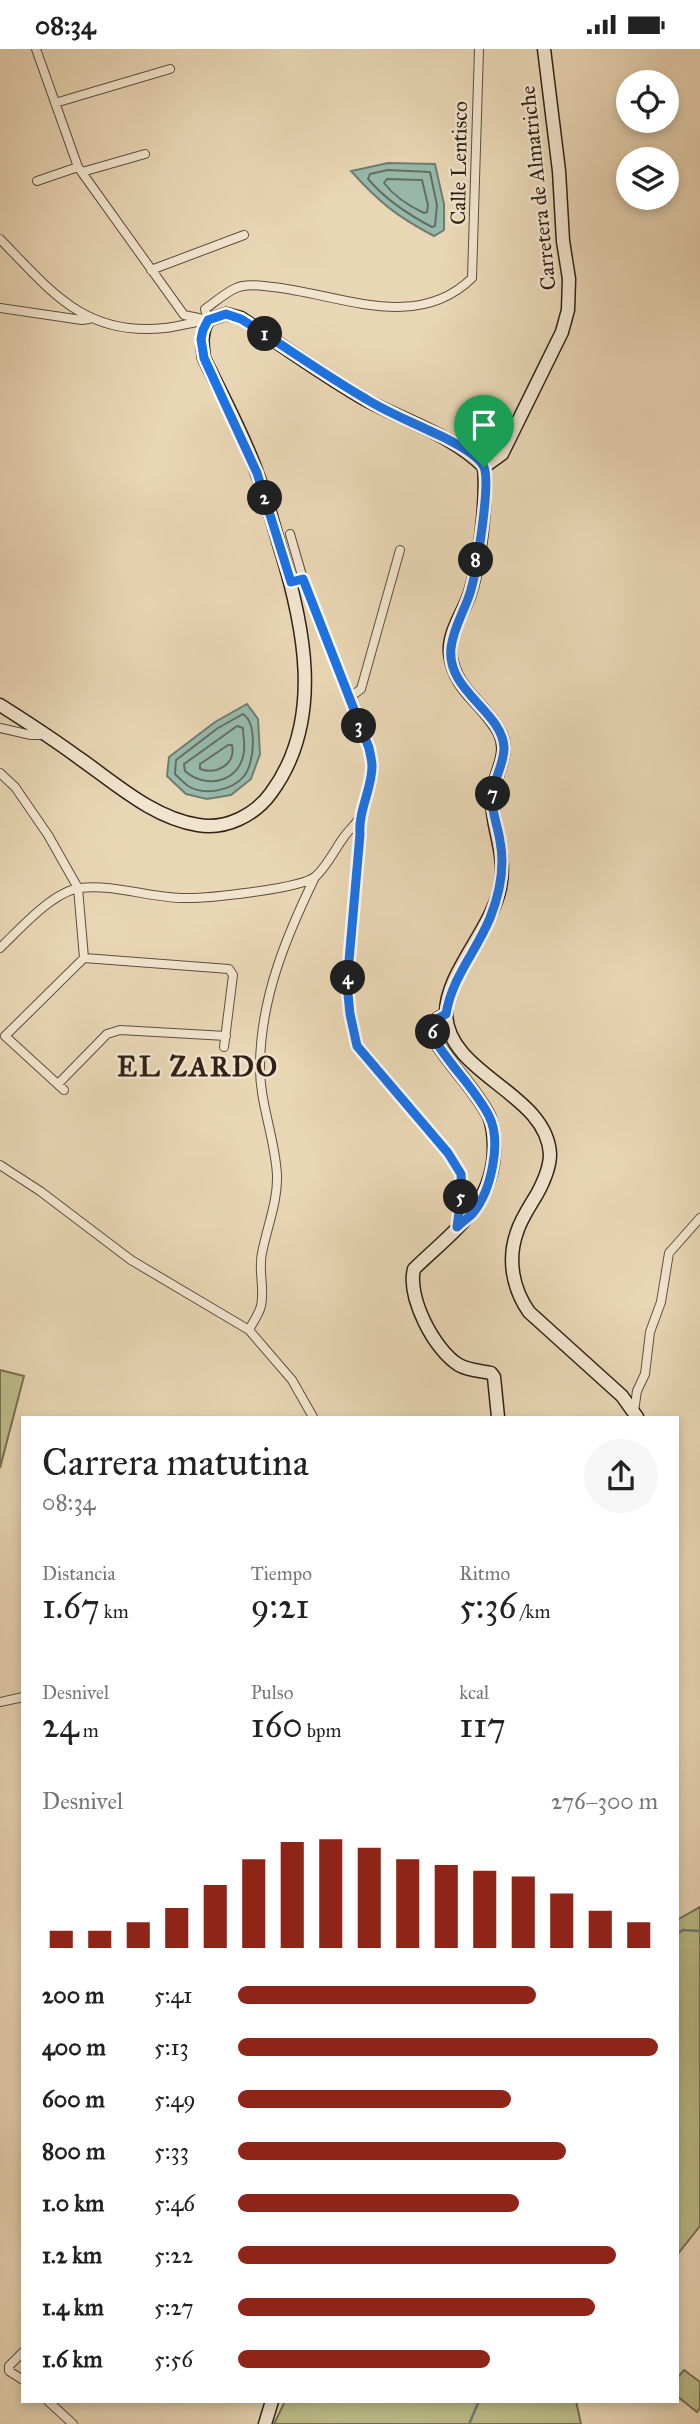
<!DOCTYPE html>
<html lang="es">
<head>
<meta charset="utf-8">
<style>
	body { margin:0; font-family:"IM FELL Great Primer",serif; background:#f6f6f6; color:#222; height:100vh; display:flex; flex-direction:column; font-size:26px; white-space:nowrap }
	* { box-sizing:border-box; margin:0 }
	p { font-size:23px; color:#767676 }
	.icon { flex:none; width:38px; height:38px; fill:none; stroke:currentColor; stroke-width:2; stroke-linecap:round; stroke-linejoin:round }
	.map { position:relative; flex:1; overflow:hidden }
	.side { position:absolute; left:21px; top:1367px; width:658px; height:987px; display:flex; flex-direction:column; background:#fff; border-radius:0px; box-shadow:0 4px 10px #0003 }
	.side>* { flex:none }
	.controls { position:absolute; left:616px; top:21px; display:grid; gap:14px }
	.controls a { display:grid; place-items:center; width:63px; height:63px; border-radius:50%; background:#fff; box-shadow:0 4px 10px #0003; font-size:35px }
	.pin { position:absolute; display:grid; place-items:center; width:60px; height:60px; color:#fff; margin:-72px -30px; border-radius:50% 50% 50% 0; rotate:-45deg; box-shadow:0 0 7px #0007 }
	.pin .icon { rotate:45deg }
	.km { position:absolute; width:35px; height:35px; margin:-18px; border-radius:50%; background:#222; color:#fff; font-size:19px; line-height:35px; text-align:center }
	.round { display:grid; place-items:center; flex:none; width:74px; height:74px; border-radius:37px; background:#f6f6f6 }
	.head { display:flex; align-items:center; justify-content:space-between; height:119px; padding:0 21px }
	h1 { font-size:38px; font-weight:600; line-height:52px }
	.metrics { display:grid; grid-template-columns:repeat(3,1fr); gap:10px; height:119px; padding:7px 21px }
	.metrics div { display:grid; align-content:center }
	.metrics b { font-size:35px; font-weight:600 }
	.metrics small { font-size:19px; font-weight:400 }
	.metrics p { font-size:19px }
	.chart { height:196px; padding:14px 21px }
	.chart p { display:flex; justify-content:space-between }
	.chart svg { width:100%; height:126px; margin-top:7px; stroke:#8f2418; stroke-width:6 }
	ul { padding:0 21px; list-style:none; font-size:23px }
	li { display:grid; grid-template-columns:112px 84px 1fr; align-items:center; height:52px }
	li i { height:18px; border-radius:9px; background:#8f2418 }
	.status { display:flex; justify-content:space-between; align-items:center; height:49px; padding:0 35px; background:#fff; direction:ltr }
	.status svg { height:19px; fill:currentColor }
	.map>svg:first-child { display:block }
	.green { fill:#bcbc89; stroke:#766f50; stroke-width:2 }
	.water { fill:#97b9ab; stroke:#6e7d70; stroke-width:2 }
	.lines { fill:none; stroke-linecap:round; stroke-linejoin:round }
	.shore { stroke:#646e62; stroke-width:2 }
	.stream { stroke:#6e7d70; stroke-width:2.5 }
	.street-casing { stroke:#5e4f3f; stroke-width:10 }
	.secondary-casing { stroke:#302218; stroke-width:15 }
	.street { stroke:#f1e4ce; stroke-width:8 }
	.secondary { stroke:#f1e4ce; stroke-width:12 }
	.route-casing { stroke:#fff; stroke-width:14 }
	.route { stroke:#1a73e8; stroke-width:9 }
	.labels { text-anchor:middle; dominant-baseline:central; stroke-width:5; stroke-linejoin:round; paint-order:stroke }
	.street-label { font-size:21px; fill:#302218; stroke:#f1e4ce }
	.district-label { font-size:28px; font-weight:bold; letter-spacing:2px; fill:#302218; stroke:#f1e4ce }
</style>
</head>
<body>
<div class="status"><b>08:34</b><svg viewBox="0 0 49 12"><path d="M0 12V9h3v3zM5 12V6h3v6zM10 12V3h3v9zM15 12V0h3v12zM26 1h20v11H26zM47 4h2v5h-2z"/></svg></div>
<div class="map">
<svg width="700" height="2375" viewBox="0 0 700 2375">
	<rect width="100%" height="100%" fill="#e9d6b4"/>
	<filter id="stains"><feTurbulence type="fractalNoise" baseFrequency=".00286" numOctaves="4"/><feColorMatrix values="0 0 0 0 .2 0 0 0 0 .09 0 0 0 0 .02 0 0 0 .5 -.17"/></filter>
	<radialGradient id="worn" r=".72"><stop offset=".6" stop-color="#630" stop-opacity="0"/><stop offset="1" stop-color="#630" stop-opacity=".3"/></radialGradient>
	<path class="green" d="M 0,1321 L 24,1327 L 0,1419 Z
		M 700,1858 L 700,2177 L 677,2206 L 677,1871 Z
		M 684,2321 L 700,2333 L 700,2359 L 697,2363 L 677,2347 L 677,2329 Z
		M 285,2352 L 576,2352 L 581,2375 L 274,2375 Z"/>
	<path class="water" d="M 388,114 L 435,115 L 444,155 L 444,181 L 434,187 C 396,167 379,153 351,122 Z
		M 247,655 L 258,670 L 260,705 L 251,730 L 231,746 L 207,750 L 186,745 L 167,727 L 169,708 L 215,673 Z"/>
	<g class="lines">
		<path class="shore" d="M 388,121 L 430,123 L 437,156 L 435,177 L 432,178 C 407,165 386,151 368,130 L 370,125 Z
			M 387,130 L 422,131 L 428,156 L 427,163 L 424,164 C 409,157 394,147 384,134 Z
			M 243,665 C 257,674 255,714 244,727 C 232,742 204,747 188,737 C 184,734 179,729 175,725 L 176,711 L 218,679 Z
			M 237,677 L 243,679 C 243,686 245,695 244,702 C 241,733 206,741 185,722 L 184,715 Z
			M 228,696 L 232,696 C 236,715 217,726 200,720 L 200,715 Z"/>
		<path class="stream" d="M 677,1885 L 683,1881 L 700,1882
			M 469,2375 L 479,2352"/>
		<defs>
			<path id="street" d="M 36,0 L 78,118 L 184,266 L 208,271
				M 55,54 L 170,20
				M 82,123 L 145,105
				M 37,132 L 78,118
				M 0,190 C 50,241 84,288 165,279 C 177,278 190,274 202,272
				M 151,221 L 244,186
				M 0,259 L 82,271 L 89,270
				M 208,271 L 205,260 C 215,253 225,244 236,239 C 247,234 261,237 273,238 C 339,245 416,284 472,229 L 479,0
				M 290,485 L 303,530
				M 349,649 L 361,640 L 400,501
				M 0,679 L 31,686 L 45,686
				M 0,724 L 15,738 L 48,786 L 78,839 L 84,909
				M 359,771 L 360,785 L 347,935 L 350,965 L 357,997 L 448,1104 L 461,1124 L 462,1141 L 457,1178
				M 0,899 C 20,880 52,843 80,839 C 113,835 148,848 181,849 C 203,850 302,840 316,827 C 327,817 335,800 344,788 C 348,782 354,777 358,771 C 371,752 373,721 369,699 L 303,530 L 291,533
				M 58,1035 L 107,985 L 120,981 L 226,987
				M 64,1041 L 5,987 L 84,909 L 229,920 L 233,926 L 224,998
				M 0,1116 L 40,1142 L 131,1211 L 249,1281 L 292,1331 L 313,1368
				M 249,1281 C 253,1273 259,1265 261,1257 C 265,1239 258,1222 262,1204 C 267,1178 278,1152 277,1126 C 275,1088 259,1053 260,1015 C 261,948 286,888 315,828
				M 634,1362 L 637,1342 L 645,1325 L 650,1283 L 661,1253 L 669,1204 L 700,1169
				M 0,1653 L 23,1648
				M 23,2303 L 9,2317 L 9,2322 L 23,2331
				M 48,2352 L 73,2375"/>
			<path id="secondary" d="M 484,418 C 487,450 480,512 470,544 C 464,563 448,583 450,604 C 454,642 485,654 500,684 C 511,707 492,727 492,750 C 492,782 507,803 500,839 C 491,881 445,925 446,965 C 448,1026 547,1044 550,1105 C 550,1118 543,1134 537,1145 C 530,1157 521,1170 517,1183 C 507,1211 513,1240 529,1263 L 622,1347 L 637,1368
				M 484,418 L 502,405 L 562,283 L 568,261 L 569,230 L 563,192 L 559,122 L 544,0
				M 0,656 C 27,673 53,690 79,709 C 115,734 153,769 198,776 C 226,781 255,766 271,744 C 325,671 304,575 279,495 C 272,471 266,447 257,424 C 243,384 222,347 204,309 C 202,294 201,284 208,271 L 226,265 L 241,269 C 283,297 324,327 368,352 C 407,373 452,386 484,418
				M 446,965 L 437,970 L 433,988 C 449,1016 474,1038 489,1067 C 493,1077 494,1088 494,1099 C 494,1156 452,1183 414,1220 C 407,1248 434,1301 459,1316 C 467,1321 481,1322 491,1324 L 494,1328 L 498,1368
				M 265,2375 L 272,2352"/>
		</defs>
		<use href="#street" class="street-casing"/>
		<use href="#secondary" class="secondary-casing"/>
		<use href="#street" class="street"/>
		<use href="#secondary" class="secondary"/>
	</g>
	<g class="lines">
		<defs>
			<path id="route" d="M 226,265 L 241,270 C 283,296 323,325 366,350 C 385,362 407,371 428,381 C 442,387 478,404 484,418 C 491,435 476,525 470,544 C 464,563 453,579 451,599 C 446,642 503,663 504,699 C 504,717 492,732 492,750 C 492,764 498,778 500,792 C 505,818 500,844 490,869 C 476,903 452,928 446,965 L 437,970 L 433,988 C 449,1016 474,1038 489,1067 C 502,1093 491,1142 473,1164 C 468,1169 462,1173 457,1178 L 462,1141 L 461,1125 L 448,1104 L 357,997 L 350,965 L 347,935 L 360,785 C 358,762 372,740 372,717 C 372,711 370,705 369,699 L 303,530 L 291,533 L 257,424 L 204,309 L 201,290 L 203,281 L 208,271 Z"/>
		</defs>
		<use href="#route" class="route-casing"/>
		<use href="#route" class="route"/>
	</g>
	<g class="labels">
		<g class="street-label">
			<text transform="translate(459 114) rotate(-89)">Calle Lentisco</text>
			<text transform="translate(538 139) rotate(-96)">Carretera de Almatriche</text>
		</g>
		<g class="district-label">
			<text x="198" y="1017">EL ZARDO</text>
		</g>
	</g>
	<rect width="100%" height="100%" filter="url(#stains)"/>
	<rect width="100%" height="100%" fill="url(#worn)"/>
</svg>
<div class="controls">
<a><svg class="icon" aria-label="locate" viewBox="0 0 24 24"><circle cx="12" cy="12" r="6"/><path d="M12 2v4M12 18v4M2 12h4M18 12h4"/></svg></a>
<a><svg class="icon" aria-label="layers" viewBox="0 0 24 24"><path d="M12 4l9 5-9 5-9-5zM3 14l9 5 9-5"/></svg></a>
</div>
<div class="pin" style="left:484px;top:418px;background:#1e9e55"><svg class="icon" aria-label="arrive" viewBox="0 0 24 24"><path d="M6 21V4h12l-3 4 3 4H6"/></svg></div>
<b class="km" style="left:265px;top:285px">1</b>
<b class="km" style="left:265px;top:449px">2</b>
<b class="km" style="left:359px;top:677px">3</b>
<b class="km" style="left:348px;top:929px">4</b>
<b class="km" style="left:461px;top:1148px">5</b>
<b class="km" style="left:433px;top:983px">6</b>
<b class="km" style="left:493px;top:745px">7</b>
<b class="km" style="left:476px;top:511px">8</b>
<section class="side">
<div class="head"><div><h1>Carrera matutina</h1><p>08:34</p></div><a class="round"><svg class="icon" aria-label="share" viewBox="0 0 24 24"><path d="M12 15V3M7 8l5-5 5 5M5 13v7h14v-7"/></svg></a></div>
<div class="metrics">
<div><p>Distancia</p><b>1.67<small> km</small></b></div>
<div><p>Tiempo</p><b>9:21</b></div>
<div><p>Ritmo</p><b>5:36<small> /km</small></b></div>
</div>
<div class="metrics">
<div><p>Desnivel</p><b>24<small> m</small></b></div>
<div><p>Pulso</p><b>160<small> bpm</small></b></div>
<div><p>kcal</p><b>117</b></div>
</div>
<div class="chart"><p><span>Desnivel</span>276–300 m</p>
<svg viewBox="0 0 160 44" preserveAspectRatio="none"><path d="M5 44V38M15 44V38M25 44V35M35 44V30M45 44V22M55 44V13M65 44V7M75 44V6M85 44V9M95 44V13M105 44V15M115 44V17M125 44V19M135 44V25M145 44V31M155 44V35"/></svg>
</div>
<ul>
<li><b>200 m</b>5:41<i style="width:71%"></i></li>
<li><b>400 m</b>5:13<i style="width:100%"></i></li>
<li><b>600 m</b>5:49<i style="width:65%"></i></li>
<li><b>800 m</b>5:33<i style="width:78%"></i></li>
<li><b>1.0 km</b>5:46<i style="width:67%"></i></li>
<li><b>1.2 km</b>5:22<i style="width:90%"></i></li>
<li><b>1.4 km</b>5:27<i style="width:85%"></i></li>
<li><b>1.6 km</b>5:56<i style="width:60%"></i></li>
</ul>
</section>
</div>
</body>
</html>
